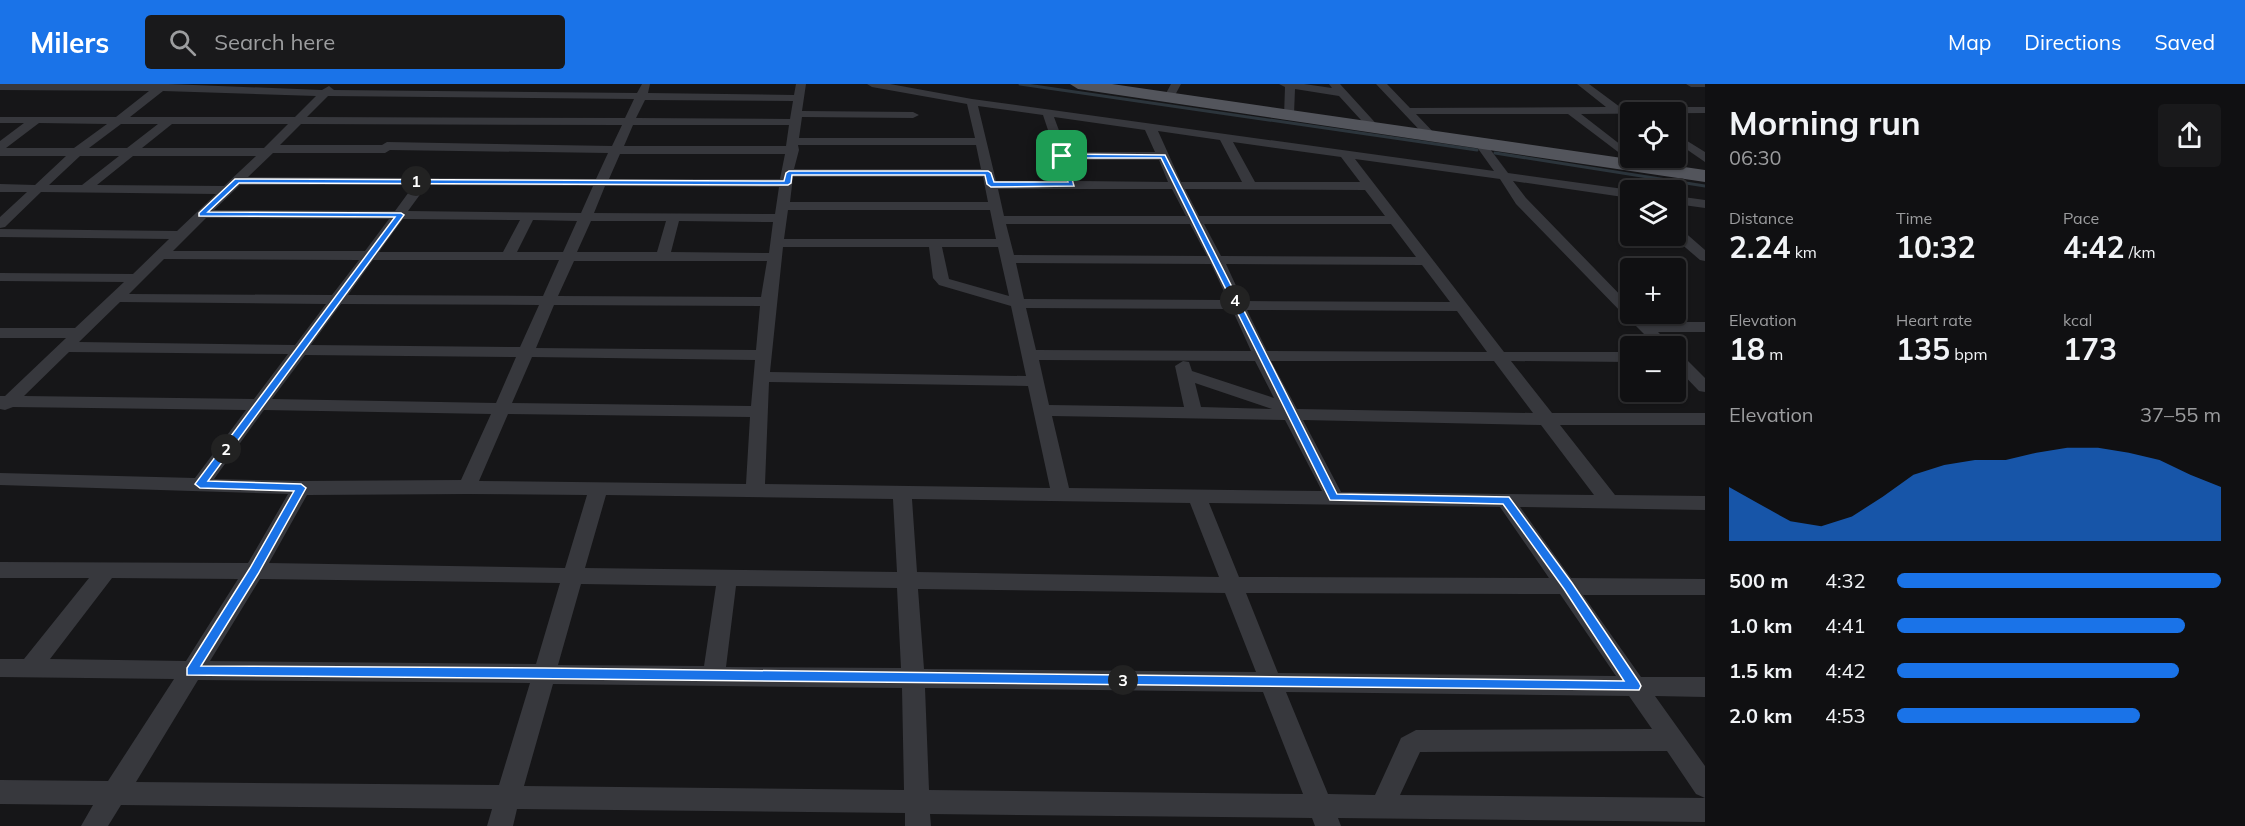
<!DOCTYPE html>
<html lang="en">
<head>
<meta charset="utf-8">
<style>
	body { margin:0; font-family:Mulish,sans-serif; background:#19191b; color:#f1f3f6; height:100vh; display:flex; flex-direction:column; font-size:22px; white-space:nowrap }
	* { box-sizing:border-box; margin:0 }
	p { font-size:20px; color:#9c9d9f }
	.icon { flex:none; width:33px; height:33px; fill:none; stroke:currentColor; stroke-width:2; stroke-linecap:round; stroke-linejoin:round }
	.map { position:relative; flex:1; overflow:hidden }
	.panel { display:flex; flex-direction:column; background:#101012; width:540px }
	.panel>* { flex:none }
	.fabs { position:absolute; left:1620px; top:18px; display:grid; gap:12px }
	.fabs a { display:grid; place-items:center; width:66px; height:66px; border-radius:6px; background:#101012; box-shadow:0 2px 4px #0004,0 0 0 2px #303032; font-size:30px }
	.pin { position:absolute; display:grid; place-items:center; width:51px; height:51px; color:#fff; margin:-26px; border-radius:12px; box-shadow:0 3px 9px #0006 }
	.km { position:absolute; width:30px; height:30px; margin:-15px; border-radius:50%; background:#222; color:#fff; font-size:16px; line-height:30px; text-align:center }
	.round { display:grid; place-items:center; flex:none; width:63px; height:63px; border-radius:6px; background:#19191b }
	.head { display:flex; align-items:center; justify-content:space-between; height:102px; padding:0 24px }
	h1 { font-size:33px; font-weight:700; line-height:45px }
	.stats { display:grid; grid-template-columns:repeat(3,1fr); gap:9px; height:102px; padding:6px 24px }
	.stats div { display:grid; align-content:center }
	.stats b { font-size:30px; font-weight:700 }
	.stats small { font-size:16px; font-weight:400 }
	.stats p { font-size:16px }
	.chart { height:168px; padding:12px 24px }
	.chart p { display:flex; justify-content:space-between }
	.chart svg { width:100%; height:108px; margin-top:6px; fill:#1a73e8; opacity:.7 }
	ul { padding:0 24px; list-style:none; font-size:20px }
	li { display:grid; grid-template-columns:96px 72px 1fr; align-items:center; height:45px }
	li i { height:15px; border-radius:8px; background:#1a73e8 }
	header { display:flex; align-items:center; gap:36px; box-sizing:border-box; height:84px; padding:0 30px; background:#1a73e8; color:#fff }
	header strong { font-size:28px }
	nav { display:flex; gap:33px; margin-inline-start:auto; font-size:21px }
	.search { width:420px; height:54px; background:#19191b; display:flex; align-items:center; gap:15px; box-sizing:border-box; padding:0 21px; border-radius:6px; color:#9c9d9f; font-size:22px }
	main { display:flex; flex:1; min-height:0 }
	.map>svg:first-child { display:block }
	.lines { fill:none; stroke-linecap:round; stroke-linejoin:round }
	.stream { stroke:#2c353c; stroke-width:3 }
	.street { fill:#37383d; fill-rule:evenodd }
	.primary { fill:#53555c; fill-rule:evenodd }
	.route { fill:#1a73e8; stroke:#fff; stroke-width:1.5; fill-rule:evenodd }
</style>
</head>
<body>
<header>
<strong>Milers</strong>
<div class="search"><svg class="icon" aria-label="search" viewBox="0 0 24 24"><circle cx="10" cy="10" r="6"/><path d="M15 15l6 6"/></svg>Search here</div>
<nav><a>Map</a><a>Directions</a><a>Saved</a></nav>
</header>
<main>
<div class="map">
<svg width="1705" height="742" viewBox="0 0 1705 742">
	<rect width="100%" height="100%" fill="#161618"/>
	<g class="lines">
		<path class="stream" d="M 1020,0 L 1477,66
			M 1495,69 L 1705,102"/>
		<path class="street" d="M 0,0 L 169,0 L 322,6 L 329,2 L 334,6 L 637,9 L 642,0 L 650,0 L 648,9 L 794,11 L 796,0 L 806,0 L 802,27 L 913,28 L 919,31 L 913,34 L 802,33 L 799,54 L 975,54 L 967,20 L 872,3 L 867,0 L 890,0 L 972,15 L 1494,87 L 1474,59 L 1480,56 L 1484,57 L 1508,89 L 1631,106 L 1630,114 L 1513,97 L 1526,114 L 1630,221 L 1630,230 L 1637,230 L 1630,234 L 1625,232 L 1516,120 L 1500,95 L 1355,75 L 1504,268 L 1630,268 L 1630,278 L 1511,277 L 1552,329 L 1705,329 L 1705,341 L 1560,341 L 1615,411 L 1705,412 L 1705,426 L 1520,423 L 1571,494 L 1705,495 L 1705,511 L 1583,511 L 1641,593 L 1705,593 L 1705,613 L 1655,612 L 1705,682 L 1705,714 L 1696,710 L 1667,667 L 1420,668 L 1400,711 L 1705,714 L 1705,738 L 1338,734 L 1341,742 L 1315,742 L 1312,734 L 930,730 L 931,742 L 905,742 L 905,729 L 517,725 L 513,742 L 487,742 L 492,725 L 121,721 L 108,742 L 81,742 L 93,721 L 0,720 L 0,696 L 108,697 L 174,595 L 0,593 L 0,575 L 24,575 L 89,494 L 0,494 L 0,478 L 248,479 L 288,410 L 0,401 L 0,389 L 195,394 L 246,326 L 13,323 L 5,326 L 0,325 L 0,312 L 5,312 L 66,254 L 0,254 L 0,244 L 75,244 L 124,198 L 0,197 L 0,189 L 133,190 L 169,155 L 0,153 L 0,145 L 177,147 L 216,110 L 41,108 L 5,143 L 0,144 L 0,133 L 27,108 L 0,108 L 0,100 L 35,101 L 66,72 L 0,72 L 0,57 L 24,39 L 0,39 L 0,33 L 116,33 L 149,7 L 0,6 ZM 163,7 L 316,12 L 295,33 L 130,33 ZM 328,12 L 634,15 L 625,34 L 307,33 ZM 645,16 L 793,17 L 790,35 L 636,34 ZM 978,22 L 1043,31 L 1065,97 L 996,97 ZM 1054,33 L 1145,46 L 1155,68 L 1067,68 ZM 39,39 L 107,40 L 74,64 L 6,64 ZM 121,40 L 158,40 L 127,64 L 89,64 ZM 172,40 L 288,40 L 264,64 L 142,64 ZM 301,40 L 622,41 L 612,62 L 387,58 L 382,61 L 280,61 ZM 633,41 L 789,41 L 786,62 L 624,62 ZM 1158,47 L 1220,56 L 1242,98 L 1181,98 ZM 1233,58 L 1341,73 L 1360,98 L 1255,98 ZM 798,61 L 976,61 L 981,85 L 794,85 L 799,66 ZM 390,66 L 608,69 L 596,95 L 248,93 L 273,69 L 385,69 ZM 620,70 L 785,70 L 780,95 L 609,95 ZM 80,72 L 119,72 L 82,101 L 49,101 ZM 133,72 L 256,72 L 224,102 L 97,101 ZM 1069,76 L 1159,76 L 1168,98 L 1077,97 ZM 793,93 L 983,93 L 988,118 L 790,118 ZM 240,101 L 414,101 L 395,127 L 214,126 ZM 427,101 L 593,102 L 581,129 L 408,127 ZM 605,102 L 779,103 L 775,130 L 594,129 ZM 998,105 L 1172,105 L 1186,132 L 1004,132 ZM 1185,105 L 1365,106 L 1385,132 L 1199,132 ZM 788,126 L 990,126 L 996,155 L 784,155 ZM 206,134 L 389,135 L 365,167 L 173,167 ZM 403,135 L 520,136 L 503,168 L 379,168 ZM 533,136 L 577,137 L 563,168 L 517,168 ZM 591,137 L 666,137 L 657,168 L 577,168 ZM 679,137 L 773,138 L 769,169 L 671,168 ZM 1006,140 L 1190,140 L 1207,172 L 1014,171 ZM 1204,140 L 1391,140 L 1416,173 L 1221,172 ZM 783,163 L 929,163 L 933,194 L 939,201 L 1011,222 L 1026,292 L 770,288 ZM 942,163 L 998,163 L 1009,212 L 949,195 ZM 164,175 L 359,176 L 332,211 L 129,210 ZM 373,176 L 559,176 L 543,212 L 348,211 ZM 574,177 L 767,177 L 761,213 L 558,212 ZM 1016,179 L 1211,180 L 1228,216 L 1024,215 ZM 1226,180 L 1422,181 L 1450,218 L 1243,217 ZM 120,218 L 326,220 L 295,261 L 79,258 ZM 341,220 L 539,221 L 520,263 L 311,261 ZM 554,221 L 760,222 L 756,266 L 536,264 ZM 1026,224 L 1232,225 L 1251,267 L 1036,266 ZM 1247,226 L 1457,227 L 1487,268 L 1267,267 ZM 69,268 L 288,270 L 254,315 L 24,312 ZM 305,271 L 516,273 L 496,319 L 272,315 ZM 532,273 L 755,276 L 751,322 L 512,319 ZM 1039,276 L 1255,277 L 1274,314 L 1192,287 L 1189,278 L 1183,277 L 1175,282 L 1184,323 L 1049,321 ZM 1271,277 L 1494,277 L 1533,329 L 1297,325 ZM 769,298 L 1028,302 L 1050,404 L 765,400 ZM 1195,299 L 1272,325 L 1201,323 ZM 264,326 L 491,330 L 461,396 L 301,397 L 214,395 ZM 508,330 L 750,333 L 746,400 L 479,397 ZM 1052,332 L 1285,336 L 1322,407 L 1069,404 ZM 1303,336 L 1541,341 L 1594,411 L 1341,408 ZM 467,410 L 587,411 L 565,484 L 269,479 L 307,411 ZM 606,411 L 893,415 L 897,488 L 585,484 ZM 912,415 L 1190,419 L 1219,493 L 917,488 ZM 1209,419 L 1500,423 L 1549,494 L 1239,493 ZM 112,494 L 238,495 L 186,577 L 50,575 ZM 260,495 L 560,499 L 536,580 L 210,577 ZM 581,500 L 716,502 L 704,582 L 558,581 ZM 736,502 L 897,504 L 901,584 L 726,583 ZM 918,505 L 1225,509 L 1256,588 L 924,585 ZM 1246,509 L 1560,510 L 1616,592 L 1278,589 ZM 198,596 L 530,599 L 499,701 L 136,698 ZM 553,600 L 902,604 L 904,706 L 524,702 ZM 925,604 L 1263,608 L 1303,710 L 929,706 ZM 1286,608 L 1629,612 L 1652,645 L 1416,646 L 1401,654 L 1375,711 L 1328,710 Z
			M 1171,0 L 1181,0 L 1173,15 L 1169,16 L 1164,13 Z
			M 1279,0 L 1304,0 L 1332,4 L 1329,0 L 1340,0 L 1381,45 L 1375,48 L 1371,47 L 1339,12 L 1295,5 L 1294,30 L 1288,33 L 1284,32 L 1285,3 Z
			M 1376,0 L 1387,0 L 1410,24 L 1606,23 L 1577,0 L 1589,0 L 1620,23 L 1705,23 L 1705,29 L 1581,30 L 1630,68 L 1630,74 L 1636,74 L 1630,77 L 1568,30 L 1416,30 L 1437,52 L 1435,54 L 1427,54 Z
			M 1686,0 L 1705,0 L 1705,3 L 1691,3 Z
			M 1676,50 L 1705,68 L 1705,78 L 1676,58 Z
			M 1676,112 L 1705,116 L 1705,124 L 1676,120 Z
			M 1676,144 L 1681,145 L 1705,166 L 1705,177 L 1700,176 L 1672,152 L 1676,152 Z
			M 1641,234 L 1649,238 L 1705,238 L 1705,248 L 1658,248 L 1672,262 L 1656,262 L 1633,239 Z
			M 1676,269 L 1682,271 L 1705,294 L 1705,308 L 1699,307 L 1676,283 Z"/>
		<path class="primary" d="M 1070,0 L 1112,0 L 1705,86 L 1705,98 L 1078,5 Z"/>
	</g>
	<path class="route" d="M 1059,70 L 1165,71 L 1337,410 L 1509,413 L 1572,499 L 1639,598 L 1641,602 L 1639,606 L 187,591 L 187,584 L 250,484 L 294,407 L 200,404 L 195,400 L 395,133 L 199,132 L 199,129 L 235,95 L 784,97 L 786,89 L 789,87 L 988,87 L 991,89 L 994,98 L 1068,98 ZM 1066,74 L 1161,74 L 1330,416 L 1503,420 L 1564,505 L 1624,597 L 544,584 L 201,582 L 258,490 L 306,404 L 301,400 L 208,397 L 404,131 L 401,129 L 208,128 L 239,99 L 788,101 L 791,99 L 792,91 L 985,91 L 987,100 L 991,103 L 1074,102 Z"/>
</svg>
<div class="fabs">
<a><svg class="icon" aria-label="locate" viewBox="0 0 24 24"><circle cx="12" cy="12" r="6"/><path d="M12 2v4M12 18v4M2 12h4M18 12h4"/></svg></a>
<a><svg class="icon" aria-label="layers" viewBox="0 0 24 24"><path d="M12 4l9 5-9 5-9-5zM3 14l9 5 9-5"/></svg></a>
<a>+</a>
<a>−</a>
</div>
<div class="pin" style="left:1062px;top:72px;background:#1e9e55"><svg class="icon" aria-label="arrive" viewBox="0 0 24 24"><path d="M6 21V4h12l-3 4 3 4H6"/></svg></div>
<b class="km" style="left:416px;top:97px">1</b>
<b class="km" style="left:226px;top:365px">2</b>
<b class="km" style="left:1123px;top:596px">3</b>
<b class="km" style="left:1235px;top:216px">4</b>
</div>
<section class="panel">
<div class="head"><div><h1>Morning run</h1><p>06:30</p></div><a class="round"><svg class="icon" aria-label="share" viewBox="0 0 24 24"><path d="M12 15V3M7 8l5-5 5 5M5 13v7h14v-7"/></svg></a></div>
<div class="stats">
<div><p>Distance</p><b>2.24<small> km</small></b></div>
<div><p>Time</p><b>10:32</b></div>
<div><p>Pace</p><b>4:42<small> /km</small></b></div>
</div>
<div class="stats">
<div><p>Elevation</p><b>18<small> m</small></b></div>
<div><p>Heart rate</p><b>135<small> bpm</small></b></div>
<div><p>kcal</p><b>173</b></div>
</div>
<div class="chart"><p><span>Elevation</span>37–55 m</p>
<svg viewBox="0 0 160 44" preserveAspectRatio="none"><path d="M0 44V22L10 29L20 36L30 38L40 34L50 26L60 17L70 13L80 11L90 11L100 8L110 6L120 6L130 8L140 11L150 17L160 22V44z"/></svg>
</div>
<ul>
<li><b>500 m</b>4:32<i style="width:100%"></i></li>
<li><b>1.0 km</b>4:41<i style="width:89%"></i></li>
<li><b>1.5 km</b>4:42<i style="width:87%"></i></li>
<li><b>2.0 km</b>4:53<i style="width:75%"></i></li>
</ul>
</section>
</main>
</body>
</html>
